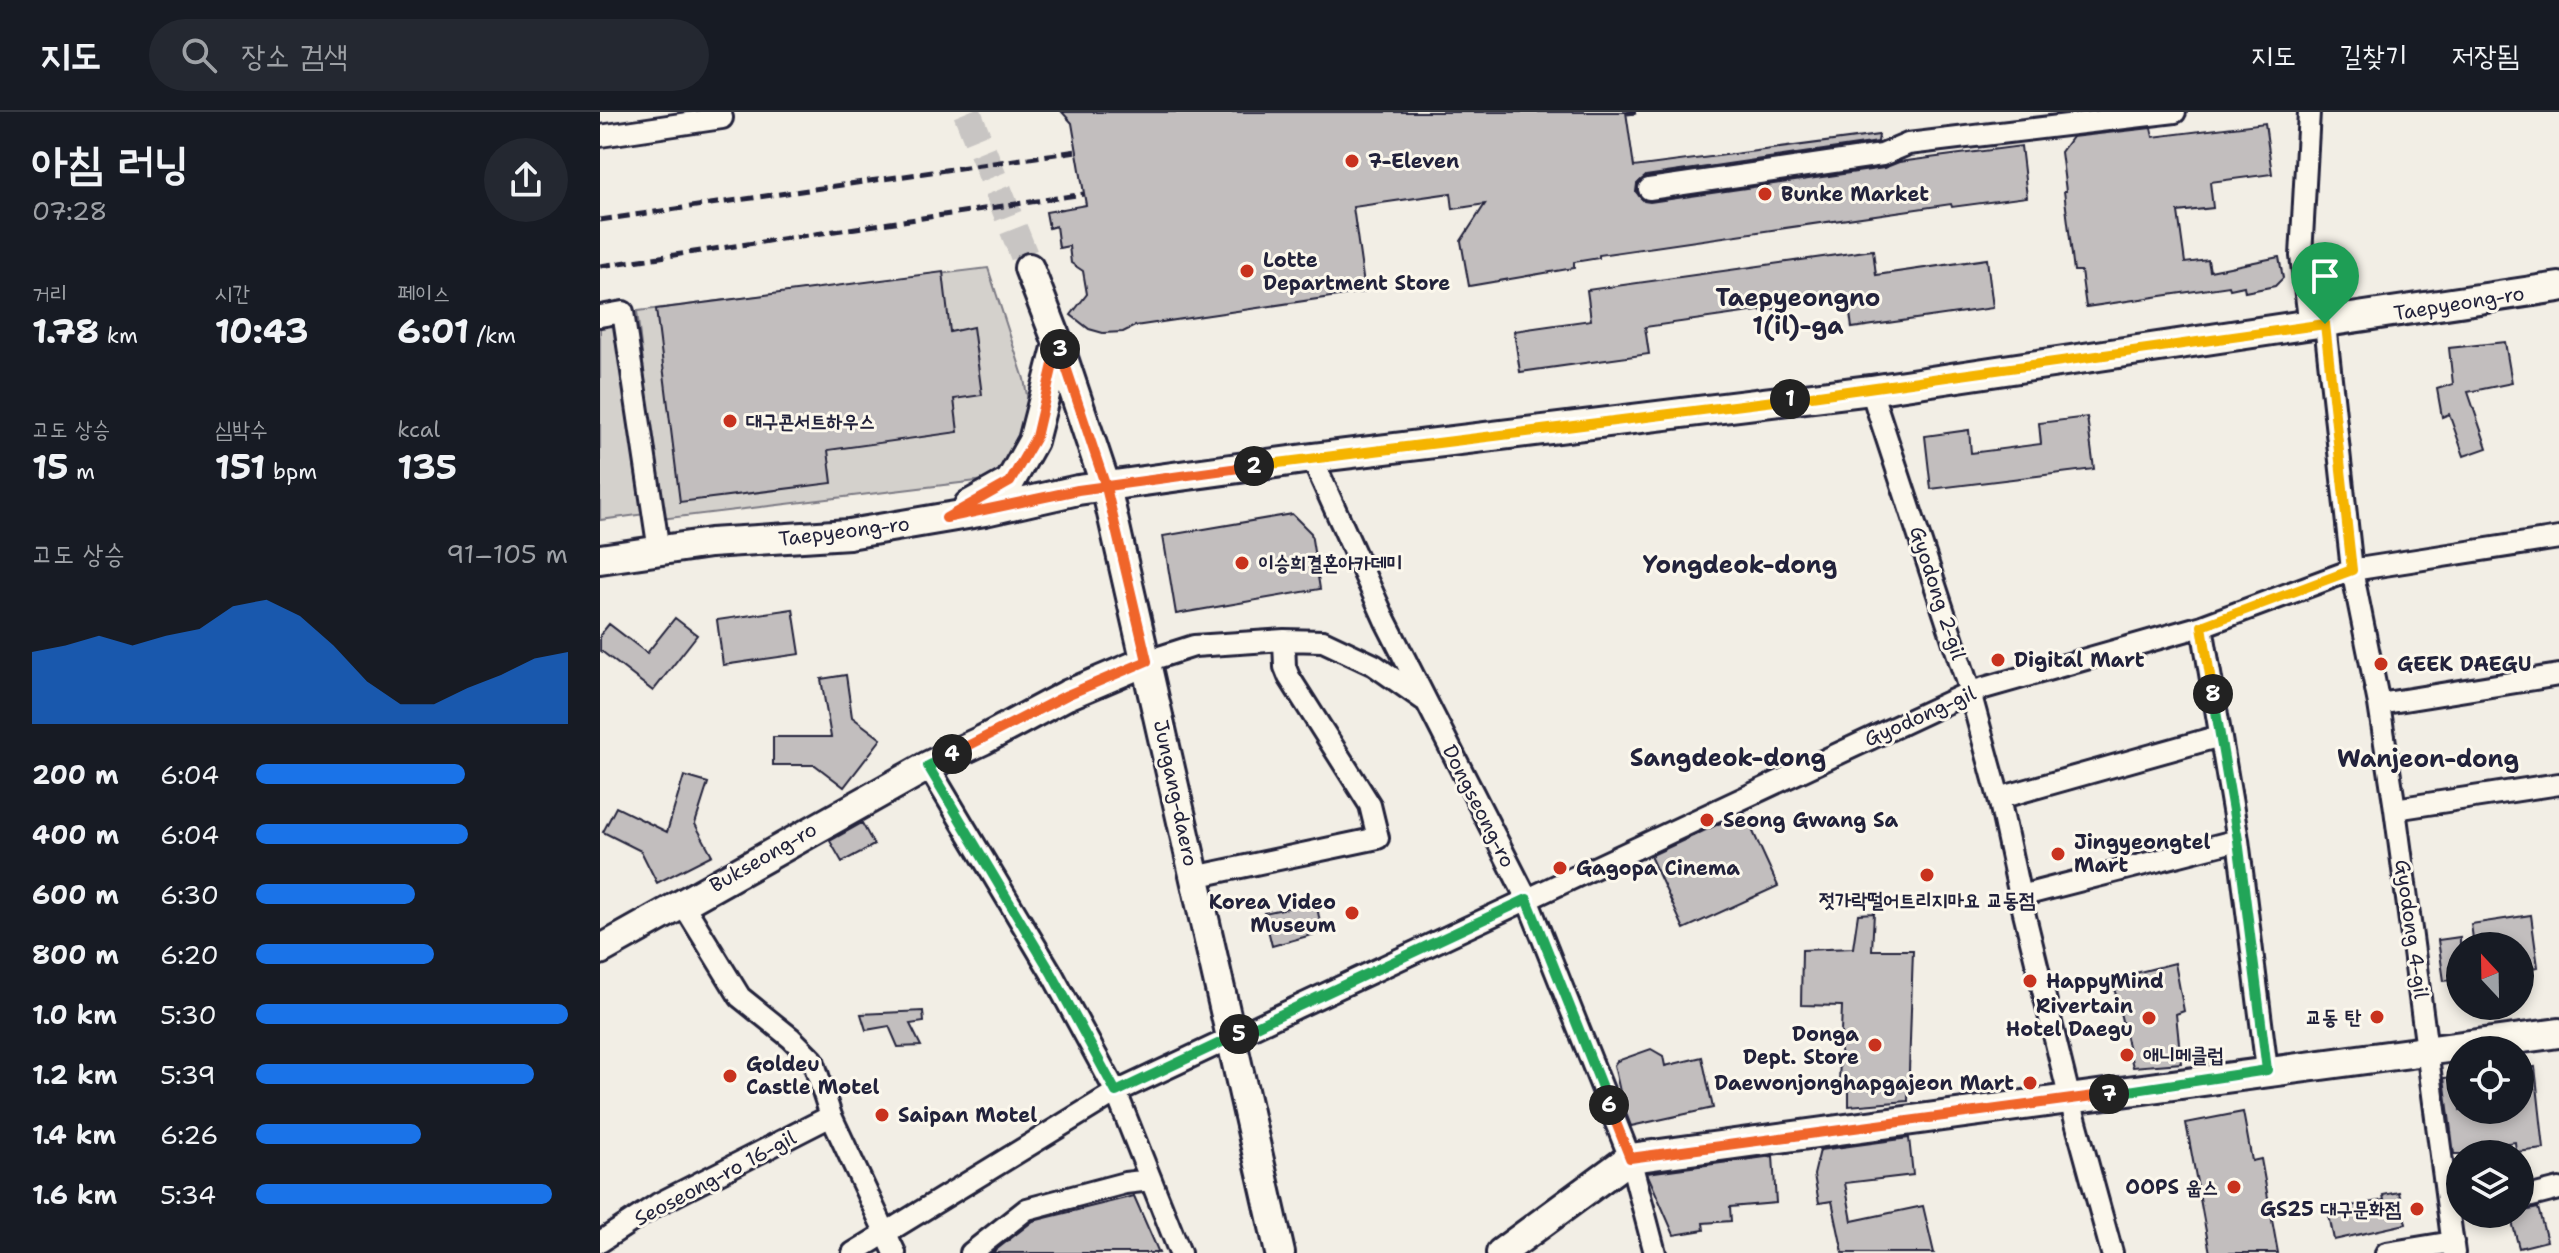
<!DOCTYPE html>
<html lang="ko">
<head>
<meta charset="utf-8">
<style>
	body { margin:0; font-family:"Shantell Sans","Poor Story",sans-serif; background:#242831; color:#f1f3f6; height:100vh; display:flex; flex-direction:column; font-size:30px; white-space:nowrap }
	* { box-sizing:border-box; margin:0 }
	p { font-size:26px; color:#9ea1a6 }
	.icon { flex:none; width:44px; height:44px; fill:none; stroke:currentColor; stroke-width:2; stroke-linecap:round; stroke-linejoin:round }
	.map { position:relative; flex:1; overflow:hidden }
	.panel { display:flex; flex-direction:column; background:#171b24; width:600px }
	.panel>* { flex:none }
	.needle { width:52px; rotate:338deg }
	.fabs { position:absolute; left:1846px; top:820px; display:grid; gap:16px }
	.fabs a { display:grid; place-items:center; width:88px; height:88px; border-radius:50%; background:#171b24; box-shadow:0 4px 12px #0003; font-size:40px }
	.pin { position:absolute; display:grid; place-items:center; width:68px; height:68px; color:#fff; margin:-82px -34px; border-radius:50% 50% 50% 0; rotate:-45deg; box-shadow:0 0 8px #0007 }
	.pin .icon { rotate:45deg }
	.km { position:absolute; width:40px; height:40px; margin:-20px; border-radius:50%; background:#222; color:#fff; font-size:22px; line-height:40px; text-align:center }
	.round { display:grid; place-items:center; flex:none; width:84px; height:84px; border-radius:42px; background:#242831 }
	.overview { display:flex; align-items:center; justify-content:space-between; height:136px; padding:0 32px }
	h1 { font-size:44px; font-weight:700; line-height:60px }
	.metrics { display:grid; grid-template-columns:repeat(3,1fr); gap:12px; height:136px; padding:8px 32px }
	.metrics div { display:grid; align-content:center }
	.metrics b { font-size:34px; font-weight:700 }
	.metrics small { font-size:22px; font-weight:400 }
	.metrics p { font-size:22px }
	.chart { height:224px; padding:16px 32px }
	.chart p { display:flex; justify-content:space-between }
	.chart svg { width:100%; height:144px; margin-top:8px; fill:#1a73e8; opacity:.7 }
	ul { padding:0 32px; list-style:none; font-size:26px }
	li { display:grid; grid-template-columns:128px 96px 1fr; align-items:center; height:60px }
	li i { height:20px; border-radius:10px; background:#1a73e8 }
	header { display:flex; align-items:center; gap:48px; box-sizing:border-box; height:112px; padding:0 40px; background:#171b24; border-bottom:2px solid #363941 }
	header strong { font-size:38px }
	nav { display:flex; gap:44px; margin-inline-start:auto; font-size:28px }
	.search { width:560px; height:72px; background:#242831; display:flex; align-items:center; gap:20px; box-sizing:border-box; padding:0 28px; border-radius:44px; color:#9ea1a6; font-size:30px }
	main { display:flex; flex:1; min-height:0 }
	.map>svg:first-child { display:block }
	.green { fill:#d4d1cc; stroke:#7b7a84; stroke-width:2 }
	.building { fill:#c2bebe; stroke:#22223b; stroke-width:2 }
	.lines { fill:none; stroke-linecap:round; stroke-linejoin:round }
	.secondary-tunnel { stroke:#c8c5c3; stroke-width:28; stroke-dasharray:28 14; stroke-linecap:butt }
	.street-casing { stroke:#22223b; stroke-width:26 }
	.secondary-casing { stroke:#22223b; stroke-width:34 }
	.street { stroke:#fbf7ec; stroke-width:20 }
	.secondary { stroke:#fbf7ec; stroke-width:28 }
	.rail { stroke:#22223b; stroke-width:5; stroke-dasharray:12 6; stroke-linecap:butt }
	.split-1-casing { stroke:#fff; stroke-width:16 }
	.split-2-casing { stroke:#fff; stroke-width:16 }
	.split-3-casing { stroke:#fff; stroke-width:16 }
	.split-4-casing { stroke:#fff; stroke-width:16 }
	.split-5-casing { stroke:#fff; stroke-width:16 }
	.split-6-casing { stroke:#fff; stroke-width:16 }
	.split-7-casing { stroke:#fff; stroke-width:16 }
	.split-8-casing { stroke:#fff; stroke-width:16 }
	.split-9-casing { stroke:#fff; stroke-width:16 }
	.split-1 { stroke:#f5b400; stroke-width:10 }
	.split-2 { stroke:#f5b400; stroke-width:10 }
	.split-3 { stroke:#f0652b; stroke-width:10 }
	.split-4 { stroke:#f0652b; stroke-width:10 }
	.split-5 { stroke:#22a559; stroke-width:10 }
	.split-6 { stroke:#22a559; stroke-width:10 }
	.split-7 { stroke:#f0652b; stroke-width:10 }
	.split-8 { stroke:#22a559; stroke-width:10 }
	.split-9 { stroke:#f5b400; stroke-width:10 }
	.poi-dot { fill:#c8321e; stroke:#fbf7ec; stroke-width:3 }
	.labels { text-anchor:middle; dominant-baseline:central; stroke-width:6; stroke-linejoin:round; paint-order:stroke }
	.poi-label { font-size:20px; font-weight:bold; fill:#22223b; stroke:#fbf7ec; text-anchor:start }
	.street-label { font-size:20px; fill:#22223b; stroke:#fbf7ec }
	.quarter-label { font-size:24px; font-weight:bold; fill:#22223b; stroke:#fbf7ec }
</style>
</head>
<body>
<header>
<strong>지도</strong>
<div class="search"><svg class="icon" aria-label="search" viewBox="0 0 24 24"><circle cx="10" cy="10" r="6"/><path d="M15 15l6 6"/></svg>장소 검색</div>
<nav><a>지도</a><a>길찾기</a><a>저장됨</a></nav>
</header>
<main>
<section class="panel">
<div class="overview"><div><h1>아침 러닝</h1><p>07:28</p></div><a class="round"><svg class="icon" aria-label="share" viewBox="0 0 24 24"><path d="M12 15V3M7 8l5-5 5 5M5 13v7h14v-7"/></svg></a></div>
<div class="metrics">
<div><p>거리</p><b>1.78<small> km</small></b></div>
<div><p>시간</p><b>10:43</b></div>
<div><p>페이스</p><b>6:01<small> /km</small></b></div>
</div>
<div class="metrics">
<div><p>고도 상승</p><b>15<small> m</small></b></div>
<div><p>심박수</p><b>151<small> bpm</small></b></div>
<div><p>kcal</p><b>135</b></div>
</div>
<div class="chart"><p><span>고도 상승</span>91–105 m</p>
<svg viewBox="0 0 160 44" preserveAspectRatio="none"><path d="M0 44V22L10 20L20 17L30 20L40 17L50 15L60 8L70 6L80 11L90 20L100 31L110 38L120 38L130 33L140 29L150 24L160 22V44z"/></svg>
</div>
<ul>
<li><b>200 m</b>6:04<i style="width:67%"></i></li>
<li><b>400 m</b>6:04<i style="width:68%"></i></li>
<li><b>600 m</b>6:30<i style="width:51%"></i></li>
<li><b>800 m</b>6:20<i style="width:57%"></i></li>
<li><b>1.0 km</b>5:30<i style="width:100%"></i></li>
<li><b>1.2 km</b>5:39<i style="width:89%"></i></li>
<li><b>1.4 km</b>6:26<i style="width:53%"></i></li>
<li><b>1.6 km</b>5:34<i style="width:95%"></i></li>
</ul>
</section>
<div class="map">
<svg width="1959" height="1141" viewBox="0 0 1959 1141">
	<rect width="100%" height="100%" fill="#f2eee5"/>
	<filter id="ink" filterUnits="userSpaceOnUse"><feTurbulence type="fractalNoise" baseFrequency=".0125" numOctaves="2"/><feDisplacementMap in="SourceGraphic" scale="16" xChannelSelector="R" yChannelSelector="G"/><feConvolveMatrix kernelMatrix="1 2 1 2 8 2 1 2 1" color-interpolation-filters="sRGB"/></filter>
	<g filter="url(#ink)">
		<path class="green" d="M 388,156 L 424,267 L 430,300 L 416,349 L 385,368 L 61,407 L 37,199 Z
			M 23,200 L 53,401 L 0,408 L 0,204 Z"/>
		<path class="building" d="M 462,0 L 1026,0 L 1034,55 L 1279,23 L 1278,30 L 1046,64 L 1037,72 L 1036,80 L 1044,89 L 1050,90 L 1284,56 L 1299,50 L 1421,34 L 1427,85 L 1352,95 L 1351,92 L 999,143 L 999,146 L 974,150 L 974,156 L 869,174 L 861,129 L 885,92 L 853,97 L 851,81 L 753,95 L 765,180 L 535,214 L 523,220 L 503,221 L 489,217 L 471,203 L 487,182 L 483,159 L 471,151 L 469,134 L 459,136 L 456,114 L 449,116 L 446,100 L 486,93 L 472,11 Z
			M 1665,11 L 1672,62 L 1610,70 L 1613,96 L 1578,100 L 1585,151 L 1608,148 L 1610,159 L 1679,145 L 1683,166 L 1675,174 L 1645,180 L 1644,174 L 1630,177 L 1629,174 L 1486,195 L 1481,159 L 1474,159 L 1464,79 L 1466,79 L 1461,40 L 1472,25 L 1551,16 L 1553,25 Z
			M 1273,138 L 1276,163 L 1387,147 L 1393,196 L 1252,216 L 1248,186 L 1045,215 L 1049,242 L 920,260 L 914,219 L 991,208 L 987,178 Z
			M 343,160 L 350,220 L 373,215 L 382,283 L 354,287 L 358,320 L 228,338 L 232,371 L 80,390 L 56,197 Z
			M 1905,230 L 1912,271 L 1868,280 L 1887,336 L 1864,344 L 1849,302 L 1842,305 L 1837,277 L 1853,272 L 1849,236 Z
			M 1487,305 L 1494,357 L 1331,377 L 1325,324 L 1369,318 L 1371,341 L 1441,332 L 1439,311 Z
			M 692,402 L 711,421 L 720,477 L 576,502 L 563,424 Z
			M 193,497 L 200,542 L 123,553 L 117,508 Z
			M 75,506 L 97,523 L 53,579 L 0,538 L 0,523 L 9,512 L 47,541 Z
			M 246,563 L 252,605 L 281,627 L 244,675 L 215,653 L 173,653 L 173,625 L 231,625 L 221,567 Z
			M 84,664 L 108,671 L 95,712 L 112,743 L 57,771 L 41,739 L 3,720 L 16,695 L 67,720 Z
			M 1144,700 L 1178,774 L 1084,817 L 1050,744 Z
			M 262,711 L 274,733 L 242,750 L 230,729 Z
			M 716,790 L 722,820 L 672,834 L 664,801 Z
			M 1274,801 L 1272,838 L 1313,838 L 1308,989 L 1249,994 L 1249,973 L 1239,972 L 1242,894 L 1201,893 L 1202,838 L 1253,836 L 1258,802 Z
			M 1931,803 L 1938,855 L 1920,858 L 1920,834 L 1874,834 L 1871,812 Z
			M 1860,825 L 1860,867 L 1844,869 L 1838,828 Z
			M 1575,851 L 1584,899 L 1576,902 L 1581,951 L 1533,955 L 1512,867 Z
			M 323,899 L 324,910 L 310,912 L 321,934 L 298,935 L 289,914 L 266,918 L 261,902 Z
			M 1051,937 L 1063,944 L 1065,954 L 1102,945 L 1113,996 L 1031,1014 L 1023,993 L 1014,953 L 1017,949 Z
			M 1935,955 L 1944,1037 L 1916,1040 L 1915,1030 L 1876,1035 L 1877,1042 L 1854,1042 L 1844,966 L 1860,964 L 1860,998 L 1920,998 L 1920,957 Z
			M 1643,1000 L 1652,1049 L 1661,1047 L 1678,1141 L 1610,1141 L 1586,1011 Z
			M 1309,1026 L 1313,1063 L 1245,1071 L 1252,1109 L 1323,1094 L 1334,1141 L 1243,1141 L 1232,1089 L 1219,1091 L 1214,1063 L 1220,1038 Z
			M 1173,1044 L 1176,1091 L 1130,1095 L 1131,1109 L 1103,1111 L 1104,1118 L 1074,1123 L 1047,1061 Z
			M 1799,1080 L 1806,1112 L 1734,1128 L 1728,1098 L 1784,1088 L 1783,1083 Z
			M 534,1084 L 559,1141 L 392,1141 L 433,1109 Z
			M 1938,1096 L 1947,1129 L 1919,1136 L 1910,1102 L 1920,1102 L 1920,1100 Z"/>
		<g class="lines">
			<path class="secondary-tunnel" d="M 367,0 L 429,156"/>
			<defs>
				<path id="street" d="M 1709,0 L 1701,144 L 1710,214
					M 0,24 L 122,6 L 120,0
					M 1049,77 L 1282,43 L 1308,32 L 1575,0
					M 0,204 L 23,200 L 59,439
					M 1725,212 L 1752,458 L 1779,592 L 1795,697 L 1854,1141
					M 1271,278 L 1370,580 L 1399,686 L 1420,784 L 1470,988 L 1512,1141
					M 712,346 L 785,508 L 927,787 L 1030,1046 L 1055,1141
					M 1602,514 L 1638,728 L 1667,958
					M 547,549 L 594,534 L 684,528 L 723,529 L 774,553 L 824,588
					M 1779,592 L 1959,563
					M 328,654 L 452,862 L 516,980 L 580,1141
					M 1399,686 L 1620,624
					M 1795,697 L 1959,672
					M 594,765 L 778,726 L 770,693 L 689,565 L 685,555 L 684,528
					M 1420,784 L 1638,728
					M 83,792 L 140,885 L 191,926 L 213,948 L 231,1004 L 295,1141
					M 1920,1087 L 1959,1077
					M 0,1130 L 58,1092 L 231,1004
					M 253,1141 L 516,980 L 1370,580 L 1602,514 L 1752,458 L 1959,426
					M 371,1141 L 427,1097 L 525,1071 L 551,1068
					M 1786,1141 L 1853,1130"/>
				<path id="secondary" d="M 429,156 L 458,231 L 506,375 L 680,1141
					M 369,393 L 410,370 L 433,329 L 458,232
					M 0,447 L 110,431 L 249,422 L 385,399 L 478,378 L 712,346 L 1271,278 L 1959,175
					M 0,838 L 328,654 L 383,628 L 467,583 L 547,549
					M 901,1141 L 1030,1046 L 1959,921"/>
			</defs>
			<use href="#street" class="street-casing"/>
			<use href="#secondary" class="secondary-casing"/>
			<use href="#street" class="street"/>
			<use href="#secondary" class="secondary"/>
			<path class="rail" d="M 1027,1 L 1036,0
				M 0,108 L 477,39
				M 0,154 L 484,82"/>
		</g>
	</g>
	<g class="lines" filter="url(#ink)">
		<defs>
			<path id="split-1" d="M 1190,287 L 1725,212"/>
			<path id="split-2" d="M 654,354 L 1190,287"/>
			<path id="split-3" d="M 460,237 L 458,231 L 436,325 L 410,370 L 346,406 L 478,378 L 654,354"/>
			<path id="split-4" d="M 352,642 L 467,583 L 547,549 L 506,375 L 460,237"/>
			<path id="split-5" d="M 352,642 L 328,654 L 452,862 L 516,980 L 639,922"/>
			<path id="split-6" d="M 639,922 L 927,787 L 1009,993"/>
			<path id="split-7" d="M 1009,993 L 1030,1046 L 1509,982"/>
			<path id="split-8" d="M 1509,982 L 1667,958 L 1638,728 L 1613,582"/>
			<path id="split-9" d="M 1613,582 L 1602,514 L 1752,458 L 1725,212"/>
		</defs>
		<use href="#split-1" class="split-1-casing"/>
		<use href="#split-2" class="split-2-casing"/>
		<use href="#split-3" class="split-3-casing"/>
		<use href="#split-4" class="split-4-casing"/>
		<use href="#split-5" class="split-5-casing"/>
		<use href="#split-6" class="split-6-casing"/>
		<use href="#split-7" class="split-7-casing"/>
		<use href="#split-8" class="split-8-casing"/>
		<use href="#split-9" class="split-9-casing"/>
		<use href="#split-1" class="split-1"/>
		<use href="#split-2" class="split-2"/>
		<use href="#split-3" class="split-3"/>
		<use href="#split-4" class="split-4"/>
		<use href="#split-5" class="split-5"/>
		<use href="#split-6" class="split-6"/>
		<use href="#split-7" class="split-7"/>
		<use href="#split-8" class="split-8"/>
		<use href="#split-9" class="split-9"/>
	</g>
	<g class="poi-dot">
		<circle cx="752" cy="49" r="8"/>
		<circle cx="1165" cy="82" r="8"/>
		<circle cx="647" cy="159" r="8"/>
		<circle cx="130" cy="309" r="8"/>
		<circle cx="642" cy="451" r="8"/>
		<circle cx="1398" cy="548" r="8"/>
		<circle cx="1781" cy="552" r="8"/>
		<circle cx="1107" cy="708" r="8"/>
		<circle cx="1458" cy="742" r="8"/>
		<circle cx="960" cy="756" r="8"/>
		<circle cx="1327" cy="763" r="8"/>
		<circle cx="752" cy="801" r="8"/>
		<circle cx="1430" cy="869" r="8"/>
		<circle cx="1777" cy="905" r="8"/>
		<circle cx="1549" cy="906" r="8"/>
		<circle cx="1275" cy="933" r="8"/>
		<circle cx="1527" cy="943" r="8"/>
		<circle cx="130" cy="964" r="8"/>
		<circle cx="1430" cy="971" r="8"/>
		<circle cx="282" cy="1003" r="8"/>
		<circle cx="1634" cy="1075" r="8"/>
		<circle cx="1817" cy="1097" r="8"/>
	</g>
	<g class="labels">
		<g class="poi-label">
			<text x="768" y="49">7-Eleven</text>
			<text x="1181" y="82">Bunke Market</text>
			<text x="663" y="148">Lotte<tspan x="663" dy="23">Department Store</tspan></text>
			<text x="146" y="309">대구콘서트하우스</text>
			<text x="658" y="451">이승희결혼아카데미</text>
			<text x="1414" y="548">Digital Mart</text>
			<text x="1797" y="552">GEEK DAEGU</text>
			<text x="1123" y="708">Seong Gwang Sa</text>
			<text x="1474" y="730">Jingyeongtel<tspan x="1474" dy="23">Mart</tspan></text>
			<text x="976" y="756">Gagopa Cinema</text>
			<text x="1327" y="788" text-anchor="middle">젓가락떨어트리지마요 교동점</text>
			<text x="736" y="790" text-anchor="end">Korea Video<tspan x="736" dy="23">Museum</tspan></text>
			<text x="1446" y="869">HappyMind</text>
			<text x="1533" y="894" text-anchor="end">Rivertain<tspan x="1533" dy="23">Hotel Daegu</tspan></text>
			<text x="1761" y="905" text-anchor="end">교동 탄</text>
			<text x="1259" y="922" text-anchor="end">Donga<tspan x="1259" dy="23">Dept. Store</tspan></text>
			<text x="1543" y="943">애니메클럽</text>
			<text x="146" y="952">Goldeu<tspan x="146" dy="23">Castle Motel</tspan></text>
			<text x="1414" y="971" text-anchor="end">Daewonjonghapgajeon Mart</text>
			<text x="298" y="1003">Saipan Motel</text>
			<text x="1618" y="1075" text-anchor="end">OOPS 웁스</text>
			<text x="1801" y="1097" text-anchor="end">GS25 대구문화점</text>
		</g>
		<g class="street-label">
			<text transform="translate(1859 191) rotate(-9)">Taepyeong-ro</text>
			<text transform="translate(244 419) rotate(-7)">Taepyeong-ro</text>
			<text transform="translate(1338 481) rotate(72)">Gyodong 2-gil</text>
			<text transform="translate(1320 604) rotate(-24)">Gyodong-gil</text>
			<text transform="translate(576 681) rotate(78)">Jungang-daero</text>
			<text transform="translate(879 694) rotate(63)">Dongseong-ro</text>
			<text transform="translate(163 745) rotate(-30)">Bukseong-ro</text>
			<text transform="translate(1812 817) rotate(82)">Gyodong 4-gil</text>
			<text transform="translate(115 1066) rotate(-28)">Seoseong-ro 16-gil</text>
		</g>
		<g class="quarter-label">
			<text x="1198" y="186">Taepyeongno<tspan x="1198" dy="28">1(il)-ga</tspan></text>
			<text x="1140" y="453">Yongdeok-dong</text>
			<text x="1128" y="646">Sangdeok-dong</text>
			<text x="1828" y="647">Wanjeon-dong</text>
		</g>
	</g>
</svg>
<div class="fabs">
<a><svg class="needle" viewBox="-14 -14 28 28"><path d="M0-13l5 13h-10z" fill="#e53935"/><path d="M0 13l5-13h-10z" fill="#9ea1a6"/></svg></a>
<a><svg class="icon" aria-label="locate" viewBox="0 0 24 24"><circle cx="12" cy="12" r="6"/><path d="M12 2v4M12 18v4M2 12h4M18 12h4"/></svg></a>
<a><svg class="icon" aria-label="layers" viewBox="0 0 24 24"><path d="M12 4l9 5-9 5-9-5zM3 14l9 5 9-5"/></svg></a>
</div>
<div class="pin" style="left:1725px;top:212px;background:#1e9e55"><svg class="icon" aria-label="arrive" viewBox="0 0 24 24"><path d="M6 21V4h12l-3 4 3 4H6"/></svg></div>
<b class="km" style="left:1190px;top:287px">1</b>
<b class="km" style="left:654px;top:354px">2</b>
<b class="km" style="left:460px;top:237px">3</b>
<b class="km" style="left:352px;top:642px">4</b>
<b class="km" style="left:639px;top:922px">5</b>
<b class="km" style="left:1009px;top:993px">6</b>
<b class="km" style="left:1509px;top:982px">7</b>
<b class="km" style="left:1613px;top:582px">8</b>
</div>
</main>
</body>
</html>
